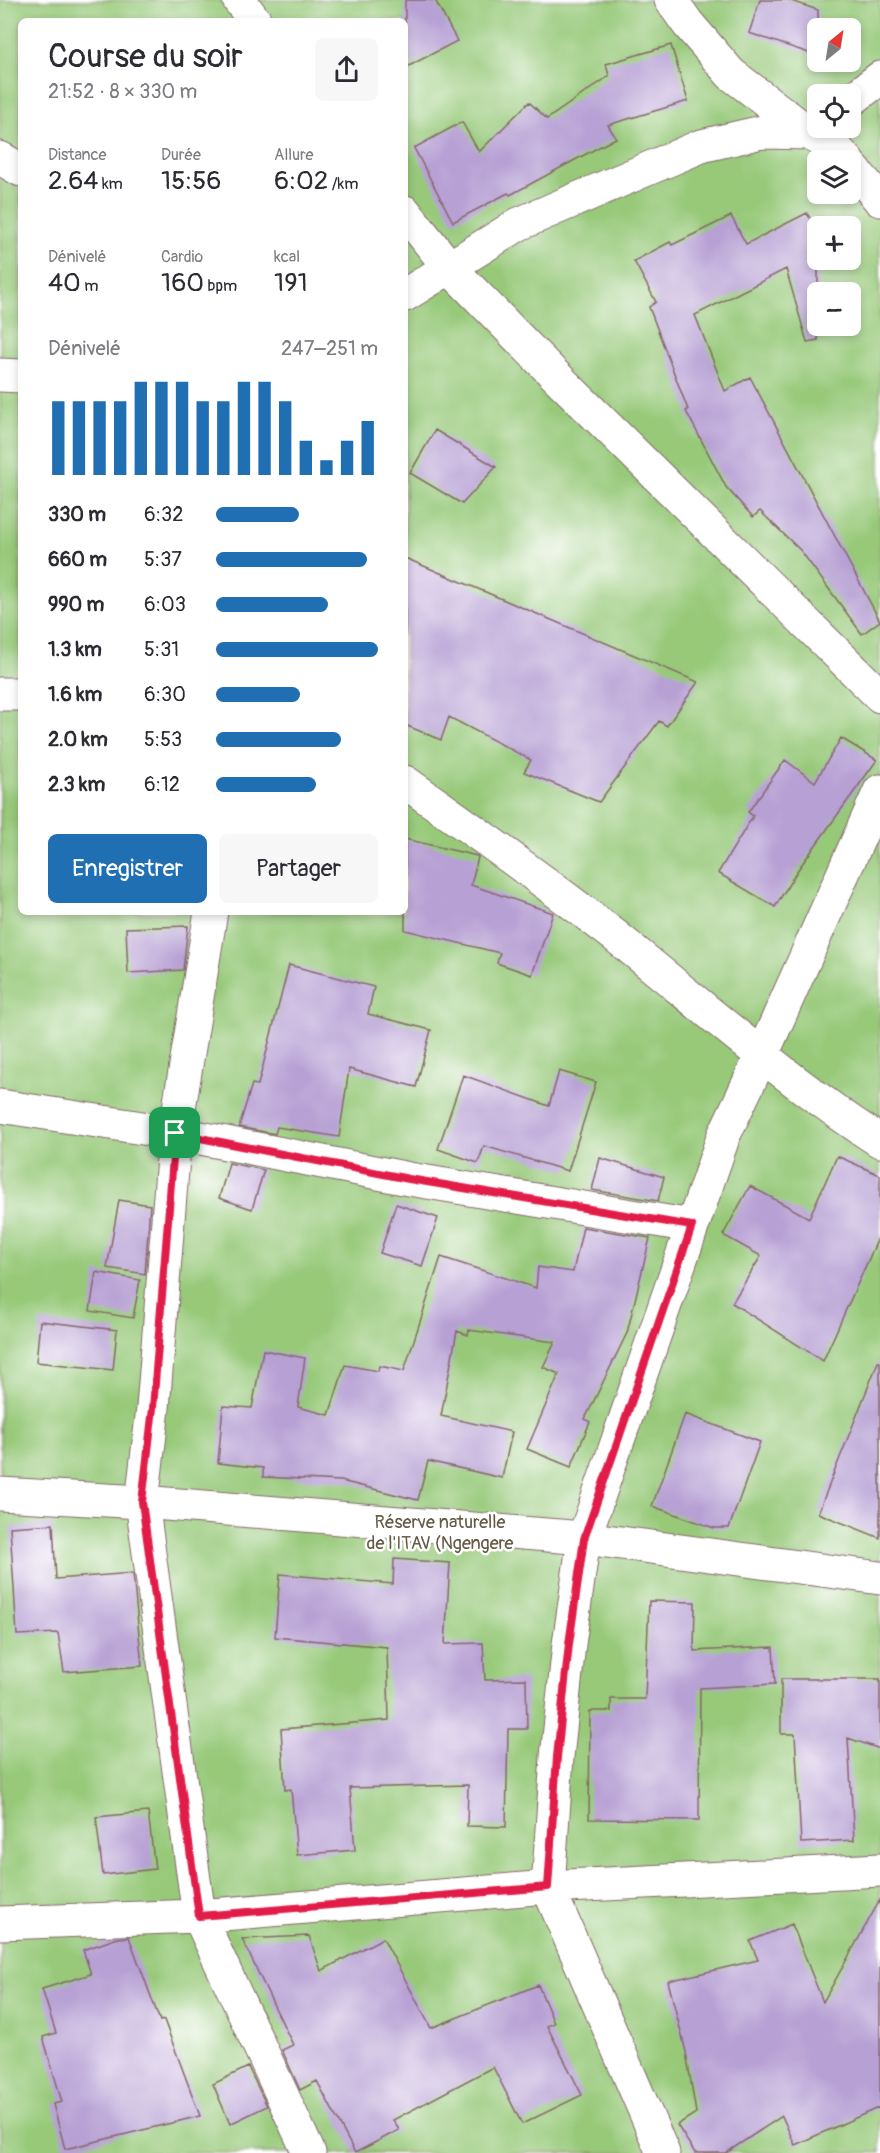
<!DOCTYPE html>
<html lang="fr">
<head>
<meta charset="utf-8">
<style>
	body { margin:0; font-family:Pangolin,sans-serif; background:#f7f7f7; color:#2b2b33; height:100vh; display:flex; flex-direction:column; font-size:22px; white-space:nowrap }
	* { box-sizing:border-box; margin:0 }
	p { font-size:20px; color:#7c7c81 }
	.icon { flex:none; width:33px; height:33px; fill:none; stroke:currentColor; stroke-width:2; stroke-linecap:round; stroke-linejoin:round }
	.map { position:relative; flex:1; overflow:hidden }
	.panel { position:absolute; left:18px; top:18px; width:390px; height:897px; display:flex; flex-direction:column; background:#fff; border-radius:9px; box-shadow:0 3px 9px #0003 }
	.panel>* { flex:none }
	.needle { width:39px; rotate:30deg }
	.fabs { position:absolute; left:807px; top:18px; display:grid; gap:12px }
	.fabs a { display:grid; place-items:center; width:54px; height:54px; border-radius:9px; background:#fff; box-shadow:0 3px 9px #0003; font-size:30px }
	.pin { position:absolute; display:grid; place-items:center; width:51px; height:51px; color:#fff; margin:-26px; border-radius:12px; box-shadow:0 3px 9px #0006 }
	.round { display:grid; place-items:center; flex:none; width:63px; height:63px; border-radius:9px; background:#f7f7f7 }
	.summary { display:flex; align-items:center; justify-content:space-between; height:102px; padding:0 30px }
	h1 { font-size:33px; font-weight:600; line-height:45px }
	.metrics { display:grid; grid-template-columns:repeat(3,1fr); gap:9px; height:102px; padding:6px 30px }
	.metrics div { display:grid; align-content:center }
	.metrics b { font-size:26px; font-weight:600 }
	.metrics small { font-size:16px; font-weight:400 }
	.metrics p { font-size:16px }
	.chart { height:168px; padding:12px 30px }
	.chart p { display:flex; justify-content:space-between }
	.chart svg { width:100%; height:108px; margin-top:6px; stroke:#1f6fb2; stroke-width:6 }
	.button { display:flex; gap:12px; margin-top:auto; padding:12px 30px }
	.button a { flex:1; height:69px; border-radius:9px; background:#1f6fb2; color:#fff; font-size:24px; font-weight:600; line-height:69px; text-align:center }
	.button a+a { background:#f7f7f7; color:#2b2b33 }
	ul { padding:0 30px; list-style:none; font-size:20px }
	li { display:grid; grid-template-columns:96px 72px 1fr; align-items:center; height:45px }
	li i { height:15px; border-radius:8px; background:#1f6fb2 }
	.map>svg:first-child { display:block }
	.green { fill:#97c979; stroke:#707452; stroke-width:1.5; fill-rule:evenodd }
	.building { fill:#b7a0d4 }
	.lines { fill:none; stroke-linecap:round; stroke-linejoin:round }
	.minor-casing { stroke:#856769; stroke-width:35 }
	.minor { stroke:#fff; stroke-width:33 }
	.route-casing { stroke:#fff; stroke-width:12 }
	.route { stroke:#e11d48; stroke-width:8 }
	.labels { text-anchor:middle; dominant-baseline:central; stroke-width:5; stroke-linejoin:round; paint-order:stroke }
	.park-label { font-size:18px; fill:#655a46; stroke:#fff }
</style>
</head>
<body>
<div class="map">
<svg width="880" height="2153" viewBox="0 0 880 2153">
	<rect width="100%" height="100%" fill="#fff"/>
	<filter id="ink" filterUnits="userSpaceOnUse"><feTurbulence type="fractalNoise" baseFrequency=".0167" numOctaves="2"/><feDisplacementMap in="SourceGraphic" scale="12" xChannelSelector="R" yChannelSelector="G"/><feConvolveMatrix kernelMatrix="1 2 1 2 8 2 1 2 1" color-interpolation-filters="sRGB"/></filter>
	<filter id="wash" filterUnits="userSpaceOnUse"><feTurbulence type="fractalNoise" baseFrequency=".008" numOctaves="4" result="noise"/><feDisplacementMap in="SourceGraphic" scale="24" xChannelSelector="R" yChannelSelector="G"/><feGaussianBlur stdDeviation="1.35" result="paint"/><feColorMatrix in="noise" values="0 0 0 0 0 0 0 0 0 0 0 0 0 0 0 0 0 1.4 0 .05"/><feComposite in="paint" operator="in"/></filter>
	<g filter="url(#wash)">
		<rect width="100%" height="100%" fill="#f2eedb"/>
		<path class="green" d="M 0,0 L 880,0 L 880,2153 L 0,2153 ZM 21,21 L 405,21 L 405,912 L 21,912 ZM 818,28 L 850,28 L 850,62 L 818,62 ZM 818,94 L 850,94 L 850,128 L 818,128 ZM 818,160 L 850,160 L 850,194 L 818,194 ZM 818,226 L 850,226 L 850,260 L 818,260 ZM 818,292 L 850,292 L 850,326 L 818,326 Z"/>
		<g id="blocks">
			<path class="building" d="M 405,0 L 435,0 L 457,41 L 405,68 Z
				M 760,0 L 788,0 L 818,10 L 818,56 L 749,33 Z
				M 671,45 L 688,101 L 608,125 L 616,138 L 510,195 L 508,193 L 453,222 L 414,148 L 462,122 L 479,152 L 529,102 L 547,119 L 609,76 L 606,64 Z
				M 807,213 L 818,234 L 818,340 L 807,342 L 786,269 L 695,315 L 725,391 L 750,377 L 880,621 L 862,634 L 801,551 L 760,511 L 753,517 L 726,487 L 686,411 L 688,410 L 649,307 L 656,302 L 634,261 L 670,242 L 672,245 L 731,216 L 746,244 Z
				M 435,430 L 496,467 L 462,504 L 410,473 Z
				M 405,558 L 698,682 L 667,726 L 659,721 L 599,802 L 524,772 L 531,760 L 449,717 L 441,740 L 405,725 Z
				M 841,738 L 877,760 L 797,871 L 775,907 L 718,873 L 753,816 L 748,812 L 785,760 L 815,782 Z
				M 405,839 L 477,856 L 478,857 L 471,885 L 553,913 L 532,975 L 497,963 L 500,953 L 405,930 Z
				M 188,926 L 183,970 L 128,973 L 126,928 Z
				M 289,965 L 374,987 L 368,1014 L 431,1030 L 416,1087 L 349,1069 L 339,1137 L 277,1127 L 275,1134 L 239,1127 L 252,1084 L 258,1085 Z
				M 559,1071 L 596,1082 L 568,1171 L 484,1146 L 478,1163 L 438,1149 L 463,1075 L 549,1106 Z
				M 837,1156 L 880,1175 L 880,1234 L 823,1361 L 732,1303 L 761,1256 L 723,1235 L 750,1186 L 809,1218 Z
				M 600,1158 L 664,1177 L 658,1201 L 592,1190 Z
				M 229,1163 L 264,1170 L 252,1209 L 219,1198 Z
				M 119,1200 L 150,1205 L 145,1274 L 107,1268 Z
				M 396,1204 L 438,1218 L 422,1266 L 380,1253 Z
				M 583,1227 L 650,1238 L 627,1333 L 585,1419 L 590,1422 L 571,1467 L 527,1449 L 559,1374 L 543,1367 L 555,1342 L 469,1330 L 468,1335 L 457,1331 L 441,1416 L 512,1432 L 502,1478 L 428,1461 L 418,1500 L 341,1481 L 263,1477 L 263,1468 L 218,1463 L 223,1406 L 252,1408 L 263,1350 L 305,1358 L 298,1407 L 329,1415 L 345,1365 L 378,1371 L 379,1366 L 404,1371 L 441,1257 L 536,1288 L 538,1267 L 573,1272 Z
				M 96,1272 L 140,1280 L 133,1318 L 90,1311 Z
				M 40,1321 L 117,1330 L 113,1370 L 36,1362 Z
				M 878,1362 L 880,1362 L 880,1538 L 818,1513 Z
				M 685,1414 L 760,1442 L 729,1528 L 714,1528 L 652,1506 Z
				M 53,1524 L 56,1579 L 133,1573 L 142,1666 L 64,1672 L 58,1633 L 17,1635 L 10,1527 Z
				M 394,1559 L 450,1563 L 445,1644 L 483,1643 L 485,1680 L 526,1679 L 527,1729 L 508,1729 L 506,1827 L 467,1826 L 468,1785 L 350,1788 L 355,1850 L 297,1855 L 291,1789 L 285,1790 L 281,1729 L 389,1720 L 387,1647 L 275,1637 L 280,1574 L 393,1584 Z
				M 649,1601 L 695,1602 L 694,1651 L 773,1647 L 775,1684 L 700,1688 L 699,1820 L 589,1819 L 590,1711 L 611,1711 L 611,1699 L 645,1699 Z
				M 781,1679 L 880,1679 L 880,1749 L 848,1738 L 854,1840 L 801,1843 L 795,1734 L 781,1734 Z
				M 148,1812 L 155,1869 L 103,1875 L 96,1817 Z
				M 880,1900 L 880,2107 L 795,2145 L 782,2116 L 726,2153 L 695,2153 L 677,2125 L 696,2113 L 686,2052 L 668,1981 L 758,1960 L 750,1941 L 792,1924 L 823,2002 Z
				M 309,1936 L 321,1971 L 383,1938 L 431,2028 L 538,1985 L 554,2023 L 547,2026 L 582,2095 L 522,2124 L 493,2067 L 393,2120 L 399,2130 L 355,2153 L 317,2081 L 300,2090 L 282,2050 L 293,2045 L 242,1939 Z
				M 129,1937 L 160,2021 L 164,2020 L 200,2116 L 65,2149 L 53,2104 L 62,2102 L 43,2037 L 56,2033 L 42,1989 L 91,1974 L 83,1950 L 118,1938 Z
				M 248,2067 L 267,2106 L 230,2124 L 213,2084 Z"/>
		</g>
	</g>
	<g filter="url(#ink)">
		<use href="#blocks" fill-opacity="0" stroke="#856769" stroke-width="1.5"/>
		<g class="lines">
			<defs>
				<path id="minor" d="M 239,0 L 255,21
					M 671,0 L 688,24 L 731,74 L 809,133 L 838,151 L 847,160
					M 850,101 L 880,78
					M 0,158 L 21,170
					M 850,165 L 880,200
					M 405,212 L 448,266 L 548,368 L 880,696
					M 405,295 L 519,224 L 701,146 L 762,132 L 809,133 L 818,126
					M 0,375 L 21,376
					M 0,694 L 21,694
					M 405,782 C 476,832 546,882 614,935 C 702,1005 786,1081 880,1141
					M 211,912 L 175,1133 L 153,1408 L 142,1502 L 199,1916 L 309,2153
					M 0,1106 L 175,1133 L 409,1179 L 692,1226
					M 0,1494 L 142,1502 L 584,1538 L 880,1578
					M 0,1923 L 199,1916 L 548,1887 L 880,1870
					M 663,2153 L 548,1887 L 557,1757 L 569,1644 L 584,1538 L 724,1135 L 762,1055 L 880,791"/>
			</defs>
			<use href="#minor" class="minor-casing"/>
			<use href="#minor" class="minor"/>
		</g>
	</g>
	<g class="lines" filter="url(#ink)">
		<defs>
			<path id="route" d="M 175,1133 L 409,1179 L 692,1226 L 584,1539 L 569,1644 L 557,1757 L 548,1887 L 199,1916 L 142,1502 L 153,1408 Z"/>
		</defs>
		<use href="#route" class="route-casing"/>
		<use href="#route" class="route"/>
	</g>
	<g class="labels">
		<g class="park-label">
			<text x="440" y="1522">Réserve naturelle<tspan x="440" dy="21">de l'ITAV (Ngengere</tspan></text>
		</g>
	</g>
</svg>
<div class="fabs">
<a><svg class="needle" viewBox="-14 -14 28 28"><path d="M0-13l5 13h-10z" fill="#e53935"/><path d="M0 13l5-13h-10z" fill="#7c7c81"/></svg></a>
<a><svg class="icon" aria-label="locate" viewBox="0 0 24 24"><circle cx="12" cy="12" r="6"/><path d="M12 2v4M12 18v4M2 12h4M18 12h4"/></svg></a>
<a><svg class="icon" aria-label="layers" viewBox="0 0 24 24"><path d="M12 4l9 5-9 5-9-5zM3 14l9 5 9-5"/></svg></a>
<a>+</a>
<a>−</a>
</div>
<div class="pin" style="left:175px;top:1133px;background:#1e9e55"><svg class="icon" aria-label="arrive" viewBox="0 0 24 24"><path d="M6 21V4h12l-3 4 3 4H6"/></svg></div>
<section class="panel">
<div class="summary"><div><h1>Course du soir</h1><p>21:52 · 8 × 330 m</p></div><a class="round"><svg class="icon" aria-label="share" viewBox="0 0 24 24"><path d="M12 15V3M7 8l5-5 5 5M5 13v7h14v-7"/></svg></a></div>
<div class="metrics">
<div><p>Distance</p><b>2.64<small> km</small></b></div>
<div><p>Durée</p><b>15:56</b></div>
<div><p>Allure</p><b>6:02<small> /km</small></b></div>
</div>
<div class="metrics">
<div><p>Dénivelé</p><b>40<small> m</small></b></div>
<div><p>Cardio</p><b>160<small> bpm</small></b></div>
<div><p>kcal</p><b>191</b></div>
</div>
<div class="chart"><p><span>Dénivelé</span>247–251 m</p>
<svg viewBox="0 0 160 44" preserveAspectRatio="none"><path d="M5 44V14M15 44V14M25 44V14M35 44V14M45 44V6M55 44V6M65 44V6M75 44V14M85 44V14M95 44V6M105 44V6M115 44V14M125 44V30M135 44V38M145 44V30M155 44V22"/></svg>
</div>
<ul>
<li><b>330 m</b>6:32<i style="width:51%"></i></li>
<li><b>660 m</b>5:37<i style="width:93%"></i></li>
<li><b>990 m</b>6:03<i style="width:69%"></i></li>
<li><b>1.3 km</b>5:31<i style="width:100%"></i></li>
<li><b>1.6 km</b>6:30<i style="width:52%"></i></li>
<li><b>2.0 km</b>5:53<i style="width:77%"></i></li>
<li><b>2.3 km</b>6:12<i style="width:62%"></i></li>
</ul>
<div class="button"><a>Enregistrer</a><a>Partager</a></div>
</section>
</div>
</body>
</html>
